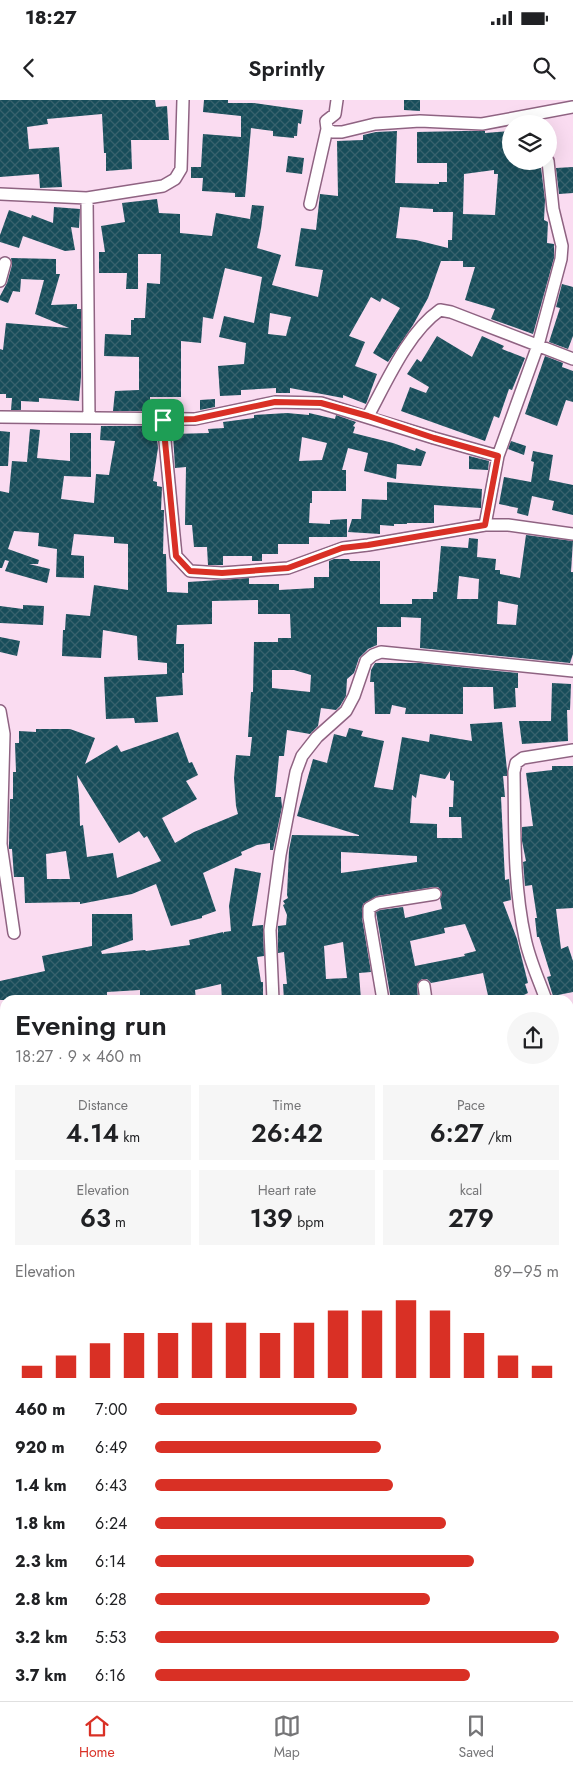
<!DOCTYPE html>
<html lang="en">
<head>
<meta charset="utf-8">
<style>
	body { margin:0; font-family:Jost,sans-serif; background:#f6f6f6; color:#202124; height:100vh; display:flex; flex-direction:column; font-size:19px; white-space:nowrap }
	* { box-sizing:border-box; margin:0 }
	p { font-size:16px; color:#757577 }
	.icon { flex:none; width:28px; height:28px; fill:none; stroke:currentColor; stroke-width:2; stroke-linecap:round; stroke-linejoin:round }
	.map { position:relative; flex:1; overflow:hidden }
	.details { position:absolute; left:0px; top:895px; width:574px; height:706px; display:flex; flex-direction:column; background:#fff; border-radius:15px 15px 0 0; box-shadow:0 5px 20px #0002 }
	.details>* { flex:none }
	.buttons { position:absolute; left:502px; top:15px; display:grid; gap:10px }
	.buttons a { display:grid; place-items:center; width:55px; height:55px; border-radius:50%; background:#fff; box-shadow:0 5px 20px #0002; font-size:25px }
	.pin { position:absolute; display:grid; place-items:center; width:42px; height:42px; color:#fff; margin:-21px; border-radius:10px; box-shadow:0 2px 8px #0006 }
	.round { display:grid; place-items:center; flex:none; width:52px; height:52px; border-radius:26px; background:#f6f6f6 }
	.head { display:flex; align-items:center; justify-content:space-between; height:85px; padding:0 15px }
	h1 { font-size:28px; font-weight:600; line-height:38px }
	.figures { display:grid; grid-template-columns:repeat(3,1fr); gap:8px; height:85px; padding:5px 15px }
	.figures div { display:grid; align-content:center; border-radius:0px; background:#f6f6f6; text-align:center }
	.figures b { font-size:25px; font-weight:600 }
	.figures small { font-size:14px; font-weight:400 }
	.figures p { font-size:14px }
	.chart { height:140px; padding:10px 15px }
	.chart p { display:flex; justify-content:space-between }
	.chart svg { width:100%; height:90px; margin-top:5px; stroke:#d93025; stroke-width:6 }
	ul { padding:0 15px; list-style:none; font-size:16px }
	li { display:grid; grid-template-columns:80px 60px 1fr; align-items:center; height:38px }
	li i { height:12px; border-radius:6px; background:#d93025 }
	.status { display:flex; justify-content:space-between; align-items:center; height:35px; padding:0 25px; background:#fff; direction:ltr }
	.status svg { height:14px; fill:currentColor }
	header { display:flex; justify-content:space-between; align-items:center; height:65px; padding:0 15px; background:#fff; font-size:22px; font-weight:600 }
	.tabs { display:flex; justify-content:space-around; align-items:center; height:70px; border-top:1px solid #e0e0e0; background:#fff; font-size:14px; color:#757577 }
	.tabs a { display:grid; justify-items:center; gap:2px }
	.tabs .active { color:#d93025 }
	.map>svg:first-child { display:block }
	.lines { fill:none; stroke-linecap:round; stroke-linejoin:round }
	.stream { stroke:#7a82c3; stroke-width:4 }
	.building { fill:url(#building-cross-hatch); fill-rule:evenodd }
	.street-casing { stroke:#8f6382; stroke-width:14 }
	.street { stroke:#fff; stroke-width:11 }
	.route-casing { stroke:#fff; stroke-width:10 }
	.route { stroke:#d93025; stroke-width:6 }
</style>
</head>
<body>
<div class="status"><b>18:27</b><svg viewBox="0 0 49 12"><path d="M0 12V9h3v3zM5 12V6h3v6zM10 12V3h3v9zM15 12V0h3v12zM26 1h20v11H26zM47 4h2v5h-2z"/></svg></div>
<header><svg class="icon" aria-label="back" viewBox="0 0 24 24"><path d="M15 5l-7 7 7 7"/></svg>Sprintly<svg class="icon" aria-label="search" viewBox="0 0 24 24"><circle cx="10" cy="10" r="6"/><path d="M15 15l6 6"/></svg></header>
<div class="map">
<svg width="573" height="1601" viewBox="0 0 573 1601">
	<defs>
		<pattern id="building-cross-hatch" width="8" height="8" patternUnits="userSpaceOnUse" patternTransform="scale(1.25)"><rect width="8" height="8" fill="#184d5a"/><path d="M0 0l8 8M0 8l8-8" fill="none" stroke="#38626d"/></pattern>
	</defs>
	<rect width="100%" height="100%" fill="#fadcf1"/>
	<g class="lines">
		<path class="stream" d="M 569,1364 L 573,1363
			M 0,1454 L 5,1453
			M 534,1596 L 538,1601"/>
	</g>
	<path class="building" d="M 0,0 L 155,0 L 156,7 L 167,6 L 169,40 L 131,40 L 132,69 L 106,71 L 106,53 L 104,53 L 102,14 L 47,19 L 48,24 L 27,27 L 29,49 L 59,47 L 62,87 L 40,88 L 39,74 L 0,77 Z
		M 204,0 L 228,0 L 228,3 L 254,3 L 303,10 L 301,24 L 298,23 L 297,36 L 294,36 L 294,38 L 273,36 L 273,31 L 251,28 L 245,97 L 235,97 L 235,93 L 202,91 L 203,78 L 191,78 L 191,67 L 201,67 L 203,34 L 241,37 L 241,16 L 203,12 Z
		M 404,0 L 420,0 L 420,11 L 404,10 Z
		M 397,31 L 395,83 L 439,84 L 439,82 L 447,82 L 447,63 L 417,63 L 417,32 L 463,31 L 485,31 L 485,33 L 511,31 L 511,61 L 529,61 L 530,68 L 541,68 L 545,100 L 544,120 L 548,122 L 547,143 L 554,144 L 554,158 L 533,234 L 491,219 L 495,209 L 465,200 L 475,167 L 463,167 L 463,161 L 441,161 L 428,198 L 413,225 L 388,262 L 373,253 L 400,208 L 382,198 L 380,202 L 371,197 L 349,236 L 365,242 L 355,266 L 377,274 L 366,304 L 343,295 L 343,298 L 290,288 L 290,293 L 276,293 L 276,288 L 241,290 L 241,295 L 220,296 L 218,266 L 244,264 L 246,243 L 219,237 L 224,216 L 254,223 L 262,177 L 225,168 L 213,219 L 203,217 L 201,243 L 181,241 L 181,297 L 150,297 L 150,311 L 113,311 L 115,291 L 139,290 L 139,257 L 104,256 L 105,234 L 131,235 L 131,220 L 134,220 L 134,218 L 145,218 L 147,183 L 160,184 L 161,154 L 138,154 L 138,189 L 126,189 L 127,173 L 99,173 L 99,152 L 105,152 L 101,126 L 125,122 L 122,103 L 157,99 L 159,113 L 180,114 L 180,133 L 212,136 L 216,113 L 250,119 L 252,105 L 264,106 L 261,129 L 257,148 L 281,155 L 272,185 L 318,197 L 323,170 L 295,166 L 301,128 L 316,130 L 320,94 L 338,96 L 337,41 L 363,40 L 363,35 L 376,32 ZM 494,70 L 494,74 L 498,74 L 495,115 L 463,114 L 464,74 ZM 400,107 L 433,109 L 433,112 L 453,112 L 452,140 L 448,140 L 448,148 L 416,140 L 396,138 ZM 270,213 L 291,217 L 286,236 L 268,234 Z
		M 288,56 L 304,58 L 302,74 L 286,72 Z
		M 573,67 L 573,93 L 559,94 L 556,68 Z
		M 54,107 L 80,109 L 79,128 L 71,127 L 75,150 L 65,151 L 23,136 L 19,148 L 0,142 L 0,135 L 9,110 L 31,118 L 32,115 L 53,123 Z
		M 11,158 L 56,159 L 56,174 L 60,174 L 51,205 L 77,204 L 77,209 L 81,209 L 81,277 L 79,301 L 39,298 L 39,302 L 21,301 L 21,310 L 11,310 L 12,298 L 6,298 L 6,294 L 0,294 L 0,249 L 3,250 L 6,223 L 69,228 L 35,214 L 44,180 L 21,179 L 20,192 L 13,191 L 8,203 L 0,200 L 0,196 L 7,183 L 12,165 Z
		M 562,184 L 573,187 L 573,236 L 568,249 L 549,242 L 560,208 L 556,207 Z
		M 437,236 L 472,257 L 482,236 L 504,246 L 502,249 L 525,258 L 512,290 L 509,289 L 499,318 L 494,316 L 485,341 L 401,311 L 410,287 L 426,293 L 429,287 L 407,274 L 417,259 L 421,262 Z
		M 545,256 L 563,263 L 562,267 L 573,271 L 573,302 L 566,300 L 557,326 L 525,314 Z
		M 215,299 L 215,307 L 200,310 L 200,300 Z
		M 287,313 L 309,315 L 309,313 L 335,319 L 336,315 L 356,322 L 353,326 L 355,327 L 353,333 L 393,343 L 415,351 L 416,348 L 426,352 L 421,366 L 397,364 L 396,379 L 364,371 L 368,353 L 348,348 L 342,370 L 346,370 L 346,391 L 312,391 L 312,403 L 310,403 L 309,423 L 330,424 L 330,420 L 347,419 L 347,437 L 309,437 L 309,444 L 278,444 L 278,454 L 262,454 L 262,461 L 252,461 L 252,456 L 223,456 L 223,465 L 208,465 L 207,447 L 194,447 L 192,425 L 185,425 L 186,367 L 175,368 L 173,334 L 209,333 L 208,329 L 224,328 L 223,322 L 254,318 L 254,315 ZM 302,337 L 327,343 L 322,360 L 299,361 Z
		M 101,326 L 150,326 L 150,329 L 156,329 L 158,348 L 153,381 L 157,382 L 157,386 L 162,387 L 161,410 L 164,410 L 163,454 L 166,454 L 167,492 L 188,493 L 188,482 L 249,478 L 249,484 L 279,484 L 279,490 L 314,488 L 314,477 L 329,477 L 329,461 L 334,459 L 349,459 L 350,461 L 380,461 L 380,504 L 412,504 L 412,499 L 433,499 L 433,492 L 437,492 L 441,446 L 468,448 L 469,438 L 478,439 L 477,457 L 496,459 L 495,470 L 500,470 L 500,474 L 520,478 L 526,435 L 573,441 L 571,472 L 573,472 L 573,554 L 570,563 L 420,548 L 421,518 L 401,517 L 401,527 L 377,527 L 377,545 L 368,549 L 359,558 L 354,573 L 347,579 L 346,596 L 340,606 L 336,610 L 321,608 L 318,626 L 310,634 L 287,630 L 284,656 L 279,656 L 275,697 L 281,697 L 282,707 L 273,750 L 270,750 L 270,743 L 257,745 L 241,752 L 242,755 L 203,773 L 216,811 L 202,816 L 202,818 L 171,826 L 156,784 L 132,794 L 80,804 L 80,802 L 25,803 L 24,777 L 14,777 L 12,749 L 9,749 L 9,744 L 10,699 L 13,699 L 13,672 L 16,672 L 15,643 L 19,643 L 19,631 L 36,632 L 36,629 L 70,629 L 95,638 L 85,664 L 117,645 L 121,652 L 178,632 L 189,663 L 192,662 L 198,675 L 186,681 L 197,699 L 162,718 L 175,743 L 194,732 L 238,714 L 236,706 L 234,678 L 236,655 L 250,656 L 252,637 L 248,637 L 251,592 L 253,592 L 254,542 L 278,542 L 278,538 L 291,538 L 290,514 L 258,514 L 258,500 L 212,501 L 212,524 L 177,525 L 176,544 L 184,544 L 184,573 L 182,573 L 183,595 L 156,597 L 158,622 L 135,623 L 134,618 L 106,619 L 104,577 L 167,574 L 167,563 L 138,560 L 137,536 L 103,530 L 101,558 L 62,556 L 63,530 L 65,530 L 66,514 L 90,516 L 94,485 L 128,490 L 128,444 L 114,443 L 114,437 L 74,434 L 71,455 L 84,456 L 84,478 L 56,477 L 57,449 L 38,446 L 39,433 L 14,431 L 8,449 L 39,460 L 38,464 L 29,464 L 50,469 L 47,483 L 5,471 L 9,461 L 5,460 L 2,468 L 0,468 L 0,391 L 9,393 L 12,361 L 27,362 L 30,329 L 40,330 L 37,358 L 70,361 L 70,333 L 91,333 L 91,377 L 64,376 L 61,399 L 94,403 L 96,374 L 109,375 L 115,341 L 100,340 ZM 459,476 L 479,479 L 478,499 L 457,499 ZM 498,501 L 518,505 L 516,525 L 497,524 ZM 272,570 L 294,570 L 311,575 L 310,592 L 272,588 ZM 77,675 L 119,743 L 139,731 L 144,738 L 147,736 L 161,761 L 117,778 L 113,753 L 87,757 L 83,725 L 80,726 L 79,696 ZM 66,751 L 70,779 L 47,779 L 46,754 Z
		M 0,331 L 10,332 L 8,366 L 0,366 Z
		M 511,341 L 526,346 L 524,355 L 508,349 Z
		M 533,351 L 553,355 L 549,380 L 573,385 L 573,415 L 552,410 L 554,401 L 532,396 L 528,416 L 517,413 L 518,408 L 499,404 L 504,377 L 531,382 L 534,362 L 531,361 Z
		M 469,356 L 489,361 L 488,370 L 469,369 Z
		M 387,382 L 482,389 L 481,408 L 434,405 L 434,423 L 407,423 L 407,424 L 394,424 L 394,426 L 380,425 L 380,434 L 348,432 L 352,419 L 361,419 L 362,399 L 387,400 Z
		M 23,505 L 44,506 L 43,525 L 0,523 L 0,506 L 23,509 Z
		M 0,537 L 20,541 L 17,556 L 0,552 Z
		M 375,563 L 420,563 L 518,573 L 518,588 L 515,588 L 516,607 L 494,609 L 493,587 L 463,587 L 463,614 L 405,614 L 406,608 L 392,605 L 390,614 L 375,614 L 374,582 L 370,582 L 371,570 Z
		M 552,583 L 571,584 L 570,610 L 567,610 L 568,641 L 522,644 L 519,621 L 551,621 Z
		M 502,622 L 507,670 L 507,676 L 503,676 L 505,697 L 501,697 L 505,780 L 509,779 L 511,800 L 503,802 L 517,839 L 528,883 L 525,884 L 528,893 L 516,899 L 515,896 L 489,900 L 483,873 L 431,883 L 427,879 L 422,879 L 417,884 L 418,900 L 391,900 L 376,812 L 380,810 L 403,807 L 405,818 L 442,809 L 440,799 L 442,792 L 438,787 L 434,787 L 377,796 L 363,804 L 362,818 L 371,872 L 359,873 L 361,900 L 284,900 L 283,884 L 287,884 L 284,852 L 278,853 L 278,826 L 286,825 L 287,815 L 283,805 L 285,804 L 283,801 L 288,798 L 287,795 L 289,750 L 292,735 L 359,736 L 359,735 L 297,716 L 313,659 L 327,663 L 334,634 L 346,637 L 349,628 L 363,631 L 361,636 L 384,641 L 374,687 L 393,690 L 402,637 L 429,642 L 430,634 L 472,641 L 470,624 ZM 450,671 L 450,680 L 454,681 L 453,707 L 449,707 L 449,717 L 461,717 L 462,738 L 437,738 L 437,724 L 410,723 L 412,695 L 416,698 L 420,674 L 445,679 ZM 341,752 L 417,756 L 417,762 L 341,773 ZM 465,824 L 476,851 L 464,854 L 465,856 L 415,866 L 410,841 L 445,833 L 444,828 ZM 343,842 L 347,878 L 326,879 L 324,846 Z
		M 552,666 L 573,666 L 573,808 L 556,809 L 561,849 L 568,846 L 573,861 L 573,892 L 553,896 L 547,877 L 551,876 L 539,837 L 537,837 L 535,818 L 537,818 L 532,785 L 525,786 L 523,762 L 526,761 L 522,741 L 522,727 L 533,726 L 526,673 L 552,670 Z
		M 235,768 L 261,773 L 252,826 L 263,825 L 264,856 L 257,857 L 261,882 L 263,882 L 263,900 L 222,900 L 221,884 L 195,890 L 196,900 L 140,900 L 140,890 L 107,892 L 107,896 L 98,897 L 99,900 L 50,900 L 50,898 L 42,900 L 0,900 L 0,881 L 45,871 L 42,856 L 92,846 L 92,814 L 132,814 L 133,840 L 101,851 L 102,854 L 145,850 L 146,851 L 190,845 L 189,840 L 223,832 L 224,834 L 224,832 L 231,831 L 229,806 Z"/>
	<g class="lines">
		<defs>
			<path id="street" d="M 327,29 L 333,32 L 342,32 L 375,24 L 420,21 L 482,24 L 573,7
				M 0,94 L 87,98 L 163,86 L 175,79 L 181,69 L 183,0
				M 87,98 L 89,318
				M 310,104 L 327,29 L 326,21 L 335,14 L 337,0
				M 0,181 L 5,163
				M 368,316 C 386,283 408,232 440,210 L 451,212 L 573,259
				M 0,317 L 195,319 L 275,302 L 321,303 L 434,338 L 498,356
				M 163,320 L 176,456 L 190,471 L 222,473 L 288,468 L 343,448 L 368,445 L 485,425 L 508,425 L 573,434
				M 485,425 L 498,356 L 538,245 L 561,159 L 562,146 L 553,109 L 548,61
				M 0,611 L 4,634 L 1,744 L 14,833
				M 424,886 L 426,900
				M 273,900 L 270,830 L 280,755 L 296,672 L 302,656 L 317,637 L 346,611 L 354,596 L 366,561 L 373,555 L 381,552 L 573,571
				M 383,900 L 369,817 L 369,808 L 378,803 L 435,794
				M 546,900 C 539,880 529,859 525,838 C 513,783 515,727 514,672 L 516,663 L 523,658 L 573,650
				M 569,959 L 573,966
				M 569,1071 L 573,1069
				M 0,1172 L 5,1171
				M 132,1601 L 133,1596
				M 346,1601 L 347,1596
				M 469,1601 L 470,1596"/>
		</defs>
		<use href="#street" class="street-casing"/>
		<use href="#street" class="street"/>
	</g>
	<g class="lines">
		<defs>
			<path id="route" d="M 275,302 L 321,303 L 368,316 L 434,338 L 498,356 L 485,425 L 368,445 L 342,448 L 288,468 L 222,473 L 190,471 L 176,456 L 163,320 L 195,319 Z"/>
		</defs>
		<use href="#route" class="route-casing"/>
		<use href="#route" class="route"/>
	</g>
</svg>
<div class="buttons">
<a><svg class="icon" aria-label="layers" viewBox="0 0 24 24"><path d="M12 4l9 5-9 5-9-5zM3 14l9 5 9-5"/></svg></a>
</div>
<div class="pin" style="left:163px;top:320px;background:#1e9e55"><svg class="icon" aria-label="arrive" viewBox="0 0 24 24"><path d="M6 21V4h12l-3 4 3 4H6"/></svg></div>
<section class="details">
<div class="head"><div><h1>Evening run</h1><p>18:27 · 9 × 460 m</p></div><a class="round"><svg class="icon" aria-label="share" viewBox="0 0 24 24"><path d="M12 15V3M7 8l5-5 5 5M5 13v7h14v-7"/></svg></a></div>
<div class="figures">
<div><p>Distance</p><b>4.14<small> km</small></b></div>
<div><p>Time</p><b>26:42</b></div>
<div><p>Pace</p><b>6:27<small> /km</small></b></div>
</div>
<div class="figures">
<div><p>Elevation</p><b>63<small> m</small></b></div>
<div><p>Heart rate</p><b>139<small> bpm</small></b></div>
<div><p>kcal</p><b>279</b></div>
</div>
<div class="chart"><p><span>Elevation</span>89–95 m</p>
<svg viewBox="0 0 160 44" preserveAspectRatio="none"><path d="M5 44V38M15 44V33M25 44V27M35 44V22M45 44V22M55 44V17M65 44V17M75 44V22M85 44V17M95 44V11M105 44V11M115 44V6M125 44V11M135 44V22M145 44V33M155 44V38"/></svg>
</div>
<ul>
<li><b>460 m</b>7:00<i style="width:50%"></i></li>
<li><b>920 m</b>6:49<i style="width:56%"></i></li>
<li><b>1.4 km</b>6:43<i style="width:59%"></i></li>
<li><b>1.8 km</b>6:24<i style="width:72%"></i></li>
<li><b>2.3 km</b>6:14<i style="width:79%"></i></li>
<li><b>2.8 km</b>6:28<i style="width:68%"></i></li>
<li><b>3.2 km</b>5:53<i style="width:100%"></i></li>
<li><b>3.7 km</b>6:16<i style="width:78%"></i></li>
</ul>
</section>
</div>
<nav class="tabs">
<a class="active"><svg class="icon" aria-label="home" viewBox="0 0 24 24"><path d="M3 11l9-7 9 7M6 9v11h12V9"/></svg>Home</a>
<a><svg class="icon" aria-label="map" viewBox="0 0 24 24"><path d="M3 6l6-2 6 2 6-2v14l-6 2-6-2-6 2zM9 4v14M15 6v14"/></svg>Map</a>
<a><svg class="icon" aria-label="saved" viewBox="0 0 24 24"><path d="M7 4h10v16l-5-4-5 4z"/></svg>Saved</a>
</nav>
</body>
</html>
